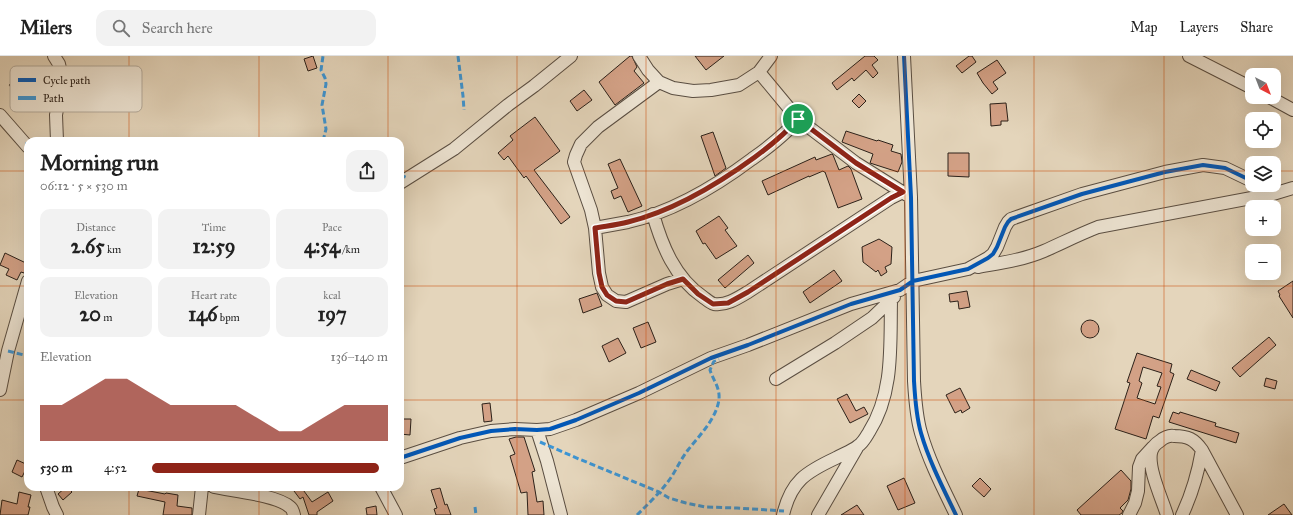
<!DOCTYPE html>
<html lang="en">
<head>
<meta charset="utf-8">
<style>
	body { margin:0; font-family:"IM FELL Great Primer",serif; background:#f2f2f2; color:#222; height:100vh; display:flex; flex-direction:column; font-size:15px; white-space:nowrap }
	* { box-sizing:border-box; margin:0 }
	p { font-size:13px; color:#767676 }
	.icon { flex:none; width:22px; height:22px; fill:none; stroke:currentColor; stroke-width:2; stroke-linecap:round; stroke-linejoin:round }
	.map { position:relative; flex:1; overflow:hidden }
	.panel { position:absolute; left:24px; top:81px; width:380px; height:354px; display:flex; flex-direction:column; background:#fff; border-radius:12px; box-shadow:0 4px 16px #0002 }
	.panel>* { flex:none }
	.needle { width:26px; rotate:138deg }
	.tools { position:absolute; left:1245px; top:12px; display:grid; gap:8px }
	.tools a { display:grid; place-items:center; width:36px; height:36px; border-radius:8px; background:#fff; box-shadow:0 4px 16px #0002; font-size:20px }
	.pin { position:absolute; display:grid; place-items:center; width:34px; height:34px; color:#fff; margin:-17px; border:2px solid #fff; border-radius:50%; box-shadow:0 1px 4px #0007 }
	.round { display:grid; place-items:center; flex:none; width:42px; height:42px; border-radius:12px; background:#f2f2f2 }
	.head { display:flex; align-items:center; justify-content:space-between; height:68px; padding:0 16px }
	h1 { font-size:22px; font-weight:800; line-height:30px }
	.figures { display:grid; grid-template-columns:repeat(3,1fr); gap:6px; height:68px; padding:4px 16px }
	.figures div { display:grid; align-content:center; border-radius:10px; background:#f2f2f2; text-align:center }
	.figures b { font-size:20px; font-weight:800 }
	.figures small { font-size:11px; font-weight:400 }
	.figures p { font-size:11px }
	.chart { height:112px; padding:8px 16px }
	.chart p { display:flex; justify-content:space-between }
	.chart svg { width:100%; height:72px; margin-top:4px; fill:#8f2418; opacity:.7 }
	ul { padding:0 16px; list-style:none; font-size:13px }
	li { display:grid; grid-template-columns:64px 48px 1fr; align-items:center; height:30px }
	li i { height:10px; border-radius:5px; background:#8f2418 }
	header { display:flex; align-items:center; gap:24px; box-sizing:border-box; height:56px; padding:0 20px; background:#fff; border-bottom:1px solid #e0e0e0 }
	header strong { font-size:19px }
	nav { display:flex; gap:22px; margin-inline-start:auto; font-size:14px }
	.search { width:280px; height:36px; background:#f2f2f2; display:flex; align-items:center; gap:10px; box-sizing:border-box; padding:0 14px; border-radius:12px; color:#767676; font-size:15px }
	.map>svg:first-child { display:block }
	.building { fill:#d3a186; stroke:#2c2119; fill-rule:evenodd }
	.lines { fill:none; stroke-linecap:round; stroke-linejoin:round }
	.minor-casing { stroke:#5a4e42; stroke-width:14 }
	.minor { stroke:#ede4d3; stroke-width:12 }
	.quiet { stroke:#3c95d4; stroke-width:3; stroke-dasharray:6 3; stroke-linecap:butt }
	.cycleway-casing { stroke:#ede4d3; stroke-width:6 }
	.cycleway { stroke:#0057b8; stroke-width:4 }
	.route-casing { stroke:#fff; stroke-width:8 }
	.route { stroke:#8f2418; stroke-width:5 }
	.grid { fill:none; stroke:#cc510e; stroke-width:1; stroke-opacity:0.55 }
	.key { fill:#ede4d3; stroke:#b3aa9b; stroke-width:1 }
	.key-label { font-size:11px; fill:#2c2119 }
</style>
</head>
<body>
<header>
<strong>Milers</strong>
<div class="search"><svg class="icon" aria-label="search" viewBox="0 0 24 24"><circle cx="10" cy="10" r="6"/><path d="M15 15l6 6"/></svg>Search here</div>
<nav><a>Map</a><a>Layers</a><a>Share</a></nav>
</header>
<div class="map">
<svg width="1293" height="459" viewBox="0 0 1293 459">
	<rect width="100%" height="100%" fill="#e4d5bb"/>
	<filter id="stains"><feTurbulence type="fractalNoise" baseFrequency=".005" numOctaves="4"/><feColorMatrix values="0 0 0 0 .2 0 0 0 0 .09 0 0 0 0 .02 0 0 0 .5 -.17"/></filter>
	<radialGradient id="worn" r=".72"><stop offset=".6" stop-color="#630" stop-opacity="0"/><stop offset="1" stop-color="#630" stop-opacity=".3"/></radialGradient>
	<path class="building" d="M 313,0 L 317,12 L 308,15 L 304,3 Z
		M 630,0 L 632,0 L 637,11 L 634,15 L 644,27 L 615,49 L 599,26 Z
		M 695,0 L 724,0 L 706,14 Z
		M 865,0 L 874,0 L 878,4 L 872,9 L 878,17 L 873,22 L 866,14 L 854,25 L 852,22 L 837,34 L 832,27 Z
		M 969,0 L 972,0 L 976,6 L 962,17 L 956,10 Z
		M 997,4 L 1006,17 L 993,26 L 998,33 L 992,38 L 983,27 L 977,17 Z
		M 15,23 L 23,32 L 17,38 L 9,29 Z
		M 584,34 L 592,44 L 577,55 L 570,45 Z
		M 859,38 L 866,45 L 859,52 L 852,45 Z
		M 1006,47 L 1008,65 L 1001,65 L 1001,69 L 991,70 L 990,48 Z
		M 535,61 L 560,95 L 534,114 L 570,161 L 561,168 L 526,120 L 524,122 L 508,100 L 504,104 L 498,97 L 513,84 L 510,80 Z
		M 846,75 L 877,85 L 878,84 L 893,89 L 891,95 L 901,98 L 902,106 L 898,116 L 870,107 L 873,98 L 842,86 Z
		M 713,76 L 726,112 L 715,120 L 701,80 Z
		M 948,97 L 969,97 L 969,121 L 948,120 Z
		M 832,98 L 833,99 L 839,114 L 848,110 L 851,113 L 862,143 L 838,152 L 825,116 L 824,116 L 823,115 L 809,121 L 809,120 L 768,139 L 762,125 L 815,101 L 816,104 Z
		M 620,103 L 642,150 L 628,156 L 621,140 L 614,143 L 611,135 L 618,132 L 608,108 Z
		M 719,160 L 728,172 L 725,174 L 737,190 L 716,203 L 705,187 L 703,188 L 696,175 Z
		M 879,183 L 892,191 L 891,208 L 885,211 L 887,216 L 881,220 L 878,214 L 876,216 L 863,206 L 862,191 Z
		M 5,197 L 28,208 L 24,217 L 21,216 L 17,224 L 6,219 L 9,213 L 0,209 Z
		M 748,199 L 754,207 L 725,232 L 718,224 Z
		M 834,214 L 842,225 L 810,247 L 803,236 Z
		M 1293,225 L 1293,262 L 1279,240 L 1280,239 L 1278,235 Z
		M 967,235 L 970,251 L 959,253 L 958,245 L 950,246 L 949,238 Z
		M 597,237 L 602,250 L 583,257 L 579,243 Z
		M1081 273a9 9 0 1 1 18 0a9 9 0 1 1-18 0Z
		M 648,266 L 656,286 L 641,292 L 633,272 Z
		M 1269,281 L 1276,289 L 1240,321 L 1232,312 Z
		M 618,282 L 626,297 L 609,306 L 602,290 Z
		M 1137,297 L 1172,308 L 1170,316 L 1174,318 L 1159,362 L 1153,360 L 1146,383 L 1115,373 L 1130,327 L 1127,326 ZM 1143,311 L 1162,317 L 1157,330 L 1161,331 L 1155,348 L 1137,342 L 1142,327 L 1139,325 Z
		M 1191,314 L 1220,326 L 1216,335 L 1187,323 Z
		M 1266,322 L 1277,325 L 1275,333 L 1264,330 Z
		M 960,332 L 970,352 L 962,357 L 961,354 L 955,357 L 946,339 Z
		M 847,338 L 856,355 L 864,351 L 868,358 L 850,367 L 837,343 Z
		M 490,347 L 492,365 L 484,366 L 482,348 Z
		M 1173,356 L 1179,358 L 1180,356 L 1216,367 L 1215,370 L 1239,377 L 1236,387 L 1169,366 Z
		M 400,363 L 411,363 L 410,379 L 400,378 Z
		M 516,381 L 524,381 L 535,415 L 532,416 L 537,446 L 543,445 L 544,459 L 528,459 L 527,436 L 521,437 L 510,400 L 515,398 L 509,383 Z
		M 17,404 L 28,409 L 22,421 L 12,416 Z
		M 1121,414 L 1131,425 L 1131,433 L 1128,444 L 1120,452 L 1123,455 L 1122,457 L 1119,459 L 1081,459 L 1077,454 Z
		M 904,422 L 915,447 L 898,454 L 887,430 Z
		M 980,422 L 991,433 L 984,441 L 972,430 Z
		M 66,431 L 67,431 L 72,436 L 63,444 L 58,438 Z
		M 291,431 L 301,431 L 312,446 L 328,436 L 333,445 L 317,456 L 317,459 L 309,459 L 303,441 L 300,443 Z
		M 440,432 L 445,449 L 447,448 L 451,459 L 436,459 L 434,453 L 437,452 L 431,434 Z
		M 139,433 L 165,438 L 166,437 L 178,439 L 177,450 L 192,452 L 192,459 L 163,459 L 165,446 L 137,440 Z
		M 19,436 L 31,439 L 28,451 L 30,451 L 28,459 L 0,459 L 2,444 L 17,448 Z
		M 1284,448 L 1292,459 L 1268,459 Z
		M 857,449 L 864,459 L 841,459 Z
		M 376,450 L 377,459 L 367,459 L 366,452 Z"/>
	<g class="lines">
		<defs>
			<path id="minor" d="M 54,0 L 59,8 L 64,30 L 59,42 L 56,59 L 57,85
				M 639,0 L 648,14 L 659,26 L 673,32 L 693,35 L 711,34 L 739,29 L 759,16 L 771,0
				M 904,0 L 911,141 L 914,325 C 915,342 916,360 921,377 C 929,405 943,432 956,459
				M 1189,0 L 1252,32
				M 759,16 L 798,63 L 856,107 L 907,139
				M 659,26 L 598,71 L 581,88 L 576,99 L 574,106 L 591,154 L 595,172 L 599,217 L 602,231 L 607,239 L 616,245 L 626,246 L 667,228 L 683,223
				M 1269,41 L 1293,54
				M 0,59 L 28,91
				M 400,127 L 454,93 L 508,49 L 534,30 L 571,0
				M 653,158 C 662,190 675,222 703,241 C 706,243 710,247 714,248 C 726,250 738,242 748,236 L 891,142 L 903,136
				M 595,172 C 606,170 617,168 628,166 C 672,156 716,130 752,103 C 769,91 785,79 798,63
				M 978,211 C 1000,207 1023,204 1044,195 C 1062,187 1080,178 1098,171 L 1273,138 L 1293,132
				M 776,323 L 835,287 L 872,262 L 894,241
				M 0,334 L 8,295 L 28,225
				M 537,374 L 547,405 L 561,459
				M 400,402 L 460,382 L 491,375 L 515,373 L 537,374 L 550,373 L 576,364 L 639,337 L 711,302 L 748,289 L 851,248 L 900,234 L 913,225 L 968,213 L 988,202 L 993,198 L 997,191 L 1005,171 L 1008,166 L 1011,163 L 1082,138 L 1165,116 L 1203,109 L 1225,112 L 1252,125
				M 46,431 L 53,451 L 57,459
				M 214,431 C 232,435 277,439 290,451 C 293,453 293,456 294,459
				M 381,431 L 396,459
				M 199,459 L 202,431
				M 783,459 C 791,425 806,416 836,402 C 843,398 852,395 858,390 C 863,387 866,381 869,376 C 894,337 890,289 891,245
				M 818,459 L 858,390
				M 1129,459 L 1135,447 L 1138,435 L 1139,411 L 1142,403 L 1153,391
				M 1167,459 C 1162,443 1148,413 1151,397 C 1152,391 1155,388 1160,385 C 1163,382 1169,379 1174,380 C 1188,380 1194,383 1202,394 L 1237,459
				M 1182,459 C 1192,438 1198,417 1202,394"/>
		</defs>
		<use href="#minor" class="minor-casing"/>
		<use href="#minor" class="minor"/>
		<path class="quiet" d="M 458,0 L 463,40 L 464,54
			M 323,85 L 326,73 L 322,49 L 326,28 L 325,22 L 321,14 L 323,0
			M 25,88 L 28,88
			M 400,119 L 408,122
			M 8,295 L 28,300
			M 540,386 L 579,403 L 659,436 L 669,442 L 686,447 L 705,451 L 737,452 L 784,455
			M 475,451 L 476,459
			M 637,459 C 649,447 662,435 672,420 C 677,412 681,403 688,394 C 699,380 717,362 719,343 C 720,331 713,324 710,314 L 714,305 L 719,303"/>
		<defs>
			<path id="cycleway" d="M 904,0 L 911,141 L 914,325 C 915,342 916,360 921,377 C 929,405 943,432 956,459
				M 400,402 L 460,382 L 491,375 L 515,373 L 537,374 L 550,373 L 576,364 L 639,337 L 711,302 L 748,289 L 851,248 L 900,234 L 913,225 L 968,213 L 988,202 L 993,198 L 997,191 L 1005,171 L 1008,166 L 1011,163 L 1082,138 L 1165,116 L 1203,109 L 1225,112 L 1252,125"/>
		</defs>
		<use href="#cycleway" class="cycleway-casing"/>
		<use href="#cycleway" class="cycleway"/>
	</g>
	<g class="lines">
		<defs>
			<path id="route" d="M 798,63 L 856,107 L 903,136 L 891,142 L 748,236 L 728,247 L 713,248 L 698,238 L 683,223 L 667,228 L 626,246 L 616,245 L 607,239 L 602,231 L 599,217 L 595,172 C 606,170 617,169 628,166 C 673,155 718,128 755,101 C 770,90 785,78 798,63 Z"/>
		</defs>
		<use href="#route" class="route-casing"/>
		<use href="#route" class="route"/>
	</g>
	<path class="grid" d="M 129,0 L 129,85M 259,0 L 259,85M 388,0 L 388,85M 517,0 L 517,459M 646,0 L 646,459M 776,0 L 776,459M 905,0 L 905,459M 1034,0 L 1034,459M 1164,0 L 1164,459M 0,115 L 28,115M 400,115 L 1252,115M 1274,115 L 1293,115M 0,230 L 28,230M 400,230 L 1293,230M 0,344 L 28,344M 400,344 L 1293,344M 129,431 L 129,459M 259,431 L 259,459M 388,431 L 388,459"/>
	<rect x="10" y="10" width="132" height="46" rx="6" class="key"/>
	<rect x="18" y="22" width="18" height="4" fill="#0057b8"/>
	<rect x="18" y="40" width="18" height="4" fill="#3c95d4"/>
	<g class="key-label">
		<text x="43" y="28">Cycle path</text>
		<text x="43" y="46">Path</text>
	</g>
	<rect width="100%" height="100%" filter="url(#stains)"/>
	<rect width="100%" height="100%" fill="url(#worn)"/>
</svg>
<div class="tools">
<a><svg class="needle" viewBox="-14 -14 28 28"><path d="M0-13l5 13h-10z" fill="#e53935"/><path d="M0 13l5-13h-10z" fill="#767676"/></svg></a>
<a><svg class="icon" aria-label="locate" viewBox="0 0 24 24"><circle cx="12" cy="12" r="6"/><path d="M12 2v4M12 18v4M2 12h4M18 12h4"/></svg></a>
<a><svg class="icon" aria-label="layers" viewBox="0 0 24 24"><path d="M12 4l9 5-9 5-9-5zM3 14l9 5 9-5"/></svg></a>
<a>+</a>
<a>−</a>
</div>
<div class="pin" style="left:798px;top:63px;background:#1e9e55"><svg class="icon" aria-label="arrive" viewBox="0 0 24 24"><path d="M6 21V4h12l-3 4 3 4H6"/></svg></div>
<section class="panel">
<div class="head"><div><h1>Morning run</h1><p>06:12 · 5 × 530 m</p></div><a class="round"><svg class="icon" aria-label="share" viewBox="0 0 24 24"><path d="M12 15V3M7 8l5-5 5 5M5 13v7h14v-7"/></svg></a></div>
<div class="figures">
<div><p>Distance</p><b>2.65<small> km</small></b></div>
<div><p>Time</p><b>12:59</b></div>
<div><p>Pace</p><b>4:54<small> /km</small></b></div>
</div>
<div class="figures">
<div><p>Elevation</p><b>20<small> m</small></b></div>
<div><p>Heart rate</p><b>146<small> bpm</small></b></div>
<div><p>kcal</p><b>197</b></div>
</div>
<div class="chart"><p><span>Elevation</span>136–140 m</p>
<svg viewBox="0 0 160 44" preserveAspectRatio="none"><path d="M0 44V22L10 22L20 14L30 6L40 6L50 14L60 22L70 22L80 22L90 22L100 30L110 38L120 38L130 30L140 22L150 22L160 22V44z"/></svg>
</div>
<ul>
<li><b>530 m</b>4:52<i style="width:96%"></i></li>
</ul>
</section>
</div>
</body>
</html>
